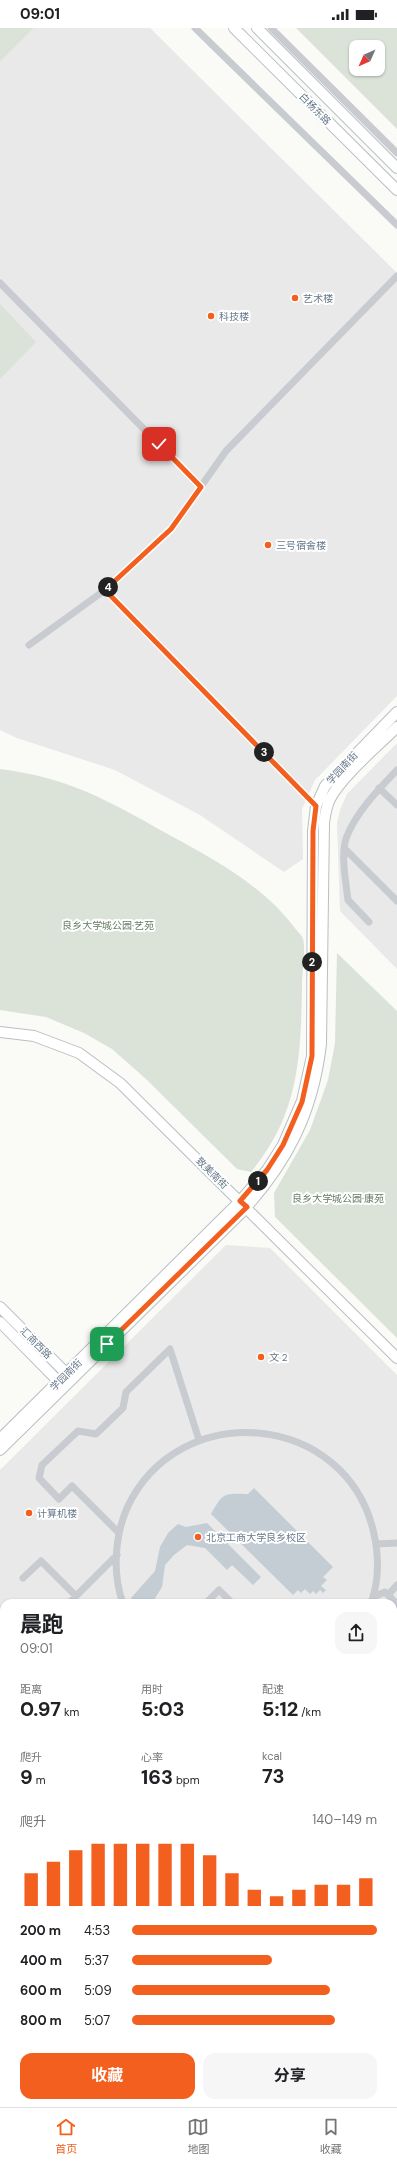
<!DOCTYPE html>
<html lang="zh">
<head>
<meta charset="utf-8">
<style>
	body { margin:0; font-family:"DM Sans","Noto Sans SC",sans-serif; background:#f6f6f6; color:#202124; height:100vh; display:flex; flex-direction:column; font-size:15px; white-space:nowrap }
	* { box-sizing:border-box; margin:0 }
	p { font-size:13px; color:#757577 }
	.icon { flex:none; width:22px; height:22px; fill:none; stroke:currentColor; stroke-width:2; stroke-linecap:round; stroke-linejoin:round }
	.map { position:relative; flex:1; overflow:hidden }
	.sheet { position:absolute; left:0px; top:1571px; width:397px; height:508px; display:flex; flex-direction:column; background:#fff; border-radius:12px 12px 0 0; box-shadow:0 1px 3px #0004 }
	.sheet>* { flex:none }
	.needle { width:26px; rotate:225deg }
	.controls { position:absolute; left:349px; top:12px; display:grid; gap:8px }
	.controls a { display:grid; place-items:center; width:36px; height:36px; border-radius:8px; background:#fff; box-shadow:0 1px 3px #0004; font-size:20px }
	.pin { position:absolute; display:grid; place-items:center; width:34px; height:34px; color:#fff; margin:-17px; border-radius:8px; box-shadow:0 2px 6px #0006 }
	.km { position:absolute; width:20px; height:20px; margin:-10px; border-radius:50%; background:#222; color:#fff; font-size:11px; line-height:20px; text-align:center }
	.round { display:grid; place-items:center; flex:none; width:42px; height:42px; border-radius:12px; background:#f6f6f6 }
	.summary { display:flex; align-items:center; justify-content:space-between; height:68px; padding:0 20px }
	h1 { font-size:22px; font-weight:700; line-height:30px }
	.stats { display:grid; grid-template-columns:repeat(3,1fr); gap:6px; height:68px; padding:4px 20px }
	.stats div { display:grid; align-content:center }
	.stats b { font-size:20px; font-weight:700 }
	.stats small { font-size:11px; font-weight:400 }
	.stats p { font-size:11px }
	.chart { height:112px; padding:8px 20px }
	.chart p { display:flex; justify-content:space-between }
	.chart svg { width:100%; height:72px; margin-top:4px; stroke:#f35f1e; stroke-width:6 }
	.button { display:flex; gap:8px; margin-top:auto; padding:8px 20px }
	.button a { flex:1; height:46px; border-radius:12px; background:#f35f1e; color:#fff; font-size:16px; font-weight:700; line-height:46px; text-align:center }
	.button a+a { background:#f6f6f6; color:#202124 }
	ul { padding:0 20px; list-style:none; font-size:13px }
	li { display:grid; grid-template-columns:64px 48px 1fr; align-items:center; height:30px }
	li i { height:10px; border-radius:5px; background:#f35f1e }
	.status { display:flex; justify-content:space-between; align-items:center; height:28px; padding:0 20px; background:#fff; direction:ltr }
	.status svg { height:11px; fill:currentColor }
	.tabs { display:flex; justify-content:space-around; align-items:center; height:56px; border-top:1px solid #e0e0e0; background:#fff; font-size:11px; color:#757577 }
	.tabs a { display:grid; justify-items:center; gap:2px }
	.tabs .on { color:#f35f1e }
	.map>svg:first-child { display:block }
	.built { fill:#e8e9e8 }
	.green { fill:#dbe2d8; fill-rule:evenodd }
	.water { fill:#c3cdd3 }
	.lines { fill:none; stroke-linecap:round; stroke-linejoin:round }
	.secondary-casing { stroke:#b9bfc4; stroke-width:12 }
	.primary-casing { stroke:#babfc3; stroke-width:14 }
	.street { stroke:#c8cbd0; stroke-width:7 }
	.secondary { stroke:#fff; stroke-width:10 }
	.primary { stroke:#fff; stroke-width:12 }
	.route-casing { stroke:#fff; stroke-width:8 }
	.route { stroke:#f35f1e; stroke-width:5 }
	.poi-dot { fill:#f35f1e; stroke:#fff; stroke-width:1.5 }
	.labels { text-anchor:middle; dominant-baseline:central; stroke-width:4; stroke-linejoin:round; paint-order:stroke }
	.street-label { font-size:10px; fill:#66788b; stroke:#fff }
	.poi-label { font-size:10px; fill:#66788b; stroke:#fff; text-anchor:start }
	.park-label { font-size:10px; fill:#657c62; stroke:#fff }
</style>
</head>
<body>
<div class="status"><b>09:01</b><svg viewBox="0 0 49 12"><path d="M0 12V9h3v3zM5 12V6h3v6zM10 12V3h3v9zM15 12V0h3v12zM26 1h20v11H26zM47 4h2v5h-2z"/></svg></div>
<div class="map">
<svg width="397" height="2079" viewBox="0 0 397 2079">
	<rect width="100%" height="100%" fill="#fafaf7"/>
	<path class="built" d="M 34,0 L 150,0 L 397,245 L 397,668 L 315,752 L 302,781 L 303,831 L 284,844 L 200,787 L 115,742 L 17,710 L 0,702 L 0,34 Z
		M 397,715 L 397,941 L 340,883 L 337,795 L 340,782 L 347,766 Z
		M 226,1217 L 270,1220 L 397,1347 L 397,1818 L 393,1822 L 393,1575 L 4,1575 L 4,1692 L 0,1688 L 0,1442 Z
		M 397,1894 L 397,2079 L 393,2075 L 393,1898 Z
		M 0,1941 L 4,1945 L 4,2058 L 0,2058 Z
		M 225,2075 L 348,2075 L 352,2079 L 221,2079 Z"/>
	<path class="green" d="M 0,0 L 34,0 L 0,34 Z
		M 296,0 L 397,0 L 397,101 ZM 356,19 L 378,19 L 378,41 L 356,41 Z
		M 0,276 L 36,314 L 0,351 Z
		M 0,741 C 33,745 66,754 96,768 C 122,780 148,795 173,809 C 217,833 263,858 294,899 C 296,902 302,907 303,911 C 306,922 302,944 302,956 C 301,1029 299,1086 251,1144 L 237,1141 L 146,1051 L 112,1021 L 84,1005 L 46,989 L 0,982 Z
		M 337,925 L 397,983 L 397,1310 L 275,1189 L 274,1165 L 310,1102 L 328,1052 L 335,1015 Z
		M 393,1743 L 397,1747 L 397,1773 L 393,1777 Z"/>
	<path class="water" d="M 254,1460 L 333,1539 L 323,1549 L 327,1552 L 321,1558 L 326,1562 L 323,1565 L 320,1562 L 316,1566 L 313,1563 L 310,1566 L 305,1561 L 301,1565 L 298,1562 L 293,1567 L 211,1486 C 223,1465 223,1465 248,1466 Z
		M 207,1495 L 261,1549 L 253,1557 L 232,1537 L 227,1542 L 205,1520 L 187,1517 L 174,1527 L 165,1537 L 162,1559 L 152,1575 L 133,1575 L 131,1570 L 155,1543 L 160,1519 L 168,1505 L 178,1496 L 186,1499 Z"/>
	<g class="lines">
		<defs>
			<path id="secondary" d="M 234,0 L 397,162
				M 257,0 L 397,140
				M 0,1004 L 34,1008 L 79,1025 L 120,1055 L 397,1330
				M 0,1279 L 71,1350
				M 0,1294 L 63,1358
				M 0,1411 L 240,1173 L 267,1142 L 283,1117 L 302,1073 L 312,1028 L 313,803 L 316,778 L 325,758 L 397,684
				M 0,1422 L 240,1186 C 287,1136 313,1085 321,1016 L 324,795 C 325,787 326,779 330,771 C 342,748 378,718 397,699
				M 0,1708 L 4,1712
				M 0,1778 L 4,1774
				M 373,2075 L 377,2079"/>
			<path id="primary" d="M 393,1849 L 397,1845
				M 393,1867 L 397,1863
				M 163,2079 L 167,2075
				M 182,2079 L 186,2075"/>
		</defs>
		<use href="#secondary" class="secondary-casing"/>
		<use href="#primary" class="primary-casing"/>
		<path class="street" d="M 195,0 L 397,197
			M 271,0 L 397,125
			M 0,255 L 201,459
			M 29,617 L 105,562
			M 379,760 L 397,777
			M 326,782 L 316,778 L 105,562 L 171,501 L 226,423 L 397,248
			M 345,821 L 397,873
			M 369,894 L 348,872 C 346,855 340,824 347,808 C 357,783 379,761 397,742
			M 119,1505 L 72,1458 L 59,1471 L 39,1450 L 42,1437 L 78,1403 L 96,1406 L 123,1380 L 126,1364 L 170,1321 L 199,1412
			M 376,1516 L 397,1515
			M 23,1550 L 41,1533 L 76,1568
			M 388,1567 L 397,1557
			M 373,1569 L 385,1564 L 397,1576
			M 69,1575 L 117,1527
			M 123,1575 C 112,1546 115,1508 127,1480 C 179,1368 348,1384 374,1506 C 379,1529 379,1553 371,1575
			M 206,1575 L 219,1562 L 232,1575
			M 0,1600 L 4,1605
			M 393,1609 L 397,1605
			M 393,1626 L 397,1630
			M 0,1643 L 4,1639
			M 393,1690 L 397,1694
			M 0,1734 L 4,1750
			M 393,1802 L 397,1798
			M 0,1864 L 4,1860
			M 0,1875 L 4,1881
			M 393,1918 L 397,1914
			M 393,1927 L 397,1931
			M 0,1931 L 4,1935
			M 0,1943 L 4,1947
			M 0,2001 L 4,2006
			M 0,2053 L 4,2056
			M 393,2057 L 397,2061"/>
		<use href="#secondary" class="secondary"/>
		<use href="#primary" class="primary"/>
	</g>
	<g class="lines">
		<defs>
			<path id="route" d="M 107,1316 L 247,1179 L 240,1173 L 267,1142 L 283,1117 L 302,1074 L 312,1028 L 313,803 L 316,778 L 105,562 L 171,501 L 201,459 L 159,416"/>
		</defs>
		<use href="#route" class="route-casing"/>
		<use href="#route" class="route"/>
	</g>
	<g class="poi-dot">
		<circle cx="295" cy="270" r="4"/>
		<circle cx="211" cy="288" r="4"/>
		<circle cx="268" cy="517" r="4"/>
		<circle cx="261" cy="1329" r="4"/>
		<circle cx="29" cy="1485" r="4"/>
		<circle cx="198" cy="1509" r="4"/>
	</g>
	<g class="labels">
		<g class="street-label">
			<text transform="translate(315 81) rotate(45)">白杨东路</text>
			<text transform="translate(342 740) rotate(-47)">学园南街</text>
			<text transform="translate(212 1145) rotate(44)">致美南街</text>
			<text transform="translate(36 1315) rotate(45)">汇商西路</text>
			<text transform="translate(66 1347) rotate(-45)">学园南街</text>
		</g>
		<g class="poi-label">
			<text x="303" y="270">艺术楼</text>
			<text x="219" y="288">科技楼</text>
			<text x="276" y="517">三号宿舍楼</text>
			<text x="269" y="1329">文 2</text>
			<text x="37" y="1485">计算机楼</text>
			<text x="206" y="1509">北京工商大学良乡校区</text>
		</g>
		<g class="park-label">
			<text x="108" y="897">良乡大学城公园·艺苑</text>
			<text x="338" y="1170">良乡大学城公园·康苑</text>
		</g>
	</g>
</svg>
<div class="controls">
<a><svg class="needle" viewBox="-14 -14 28 28"><path d="M0-13l5 13h-10z" fill="#e53935"/><path d="M0 13l5-13h-10z" fill="#757577"/></svg></a>
</div>
<div class="pin" style="left:107px;top:1316px;background:#1e9e55"><svg class="icon" aria-label="arrive" viewBox="0 0 24 24"><path d="M6 21V4h12l-3 4 3 4H6"/></svg></div>
<div class="pin" style="left:159px;top:416px;background:#d93025"><svg class="icon" aria-label="check" viewBox="0 0 24 24"><path d="M5 12l5 5 9-10"/></svg></div>
<b class="km" style="left:258px;top:1153px">1</b>
<b class="km" style="left:312px;top:934px">2</b>
<b class="km" style="left:264px;top:724px">3</b>
<b class="km" style="left:108px;top:559px">4</b>
<section class="sheet">
<div class="summary"><div><h1>晨跑</h1><p>09:01</p></div><a class="round"><svg class="icon" aria-label="share" viewBox="0 0 24 24"><path d="M12 15V3M7 8l5-5 5 5M5 13v7h14v-7"/></svg></a></div>
<div class="stats">
<div><p>距离</p><b>0.97<small> km</small></b></div>
<div><p>用时</p><b>5:03</b></div>
<div><p>配速</p><b>5:12<small> /km</small></b></div>
</div>
<div class="stats">
<div><p>爬升</p><b>9<small> m</small></b></div>
<div><p>心率</p><b>163<small> bpm</small></b></div>
<div><p>kcal</p><b>73</b></div>
</div>
<div class="chart"><p><span>爬升</span>140–149 m</p>
<svg viewBox="0 0 160 44" preserveAspectRatio="none"><path d="M5 44V24M15 44V17M25 44V10M35 44V6M45 44V6M55 44V6M65 44V6M75 44V6M85 44V13M95 44V24M105 44V34M115 44V38M125 44V34M135 44V31M145 44V31M155 44V27"/></svg>
</div>
<ul>
<li><b>200 m</b>4:53<i style="width:100%"></i></li>
<li><b>400 m</b>5:37<i style="width:57%"></i></li>
<li><b>600 m</b>5:09<i style="width:81%"></i></li>
<li><b>800 m</b>5:07<i style="width:83%"></i></li>
</ul>
<div class="button"><a>收藏</a><a>分享</a></div>
</section>
</div>
<nav class="tabs">
<a class="on"><svg class="icon" aria-label="home" viewBox="0 0 24 24"><path d="M3 11l9-7 9 7M6 9v11h12V9"/></svg>首页</a>
<a><svg class="icon" aria-label="map" viewBox="0 0 24 24"><path d="M3 6l6-2 6 2 6-2v14l-6 2-6-2-6 2zM9 4v14M15 6v14"/></svg>地图</a>
<a><svg class="icon" aria-label="saved" viewBox="0 0 24 24"><path d="M7 4h10v16l-5-4-5 4z"/></svg>收藏</a>
</nav>
</body>
</html>
